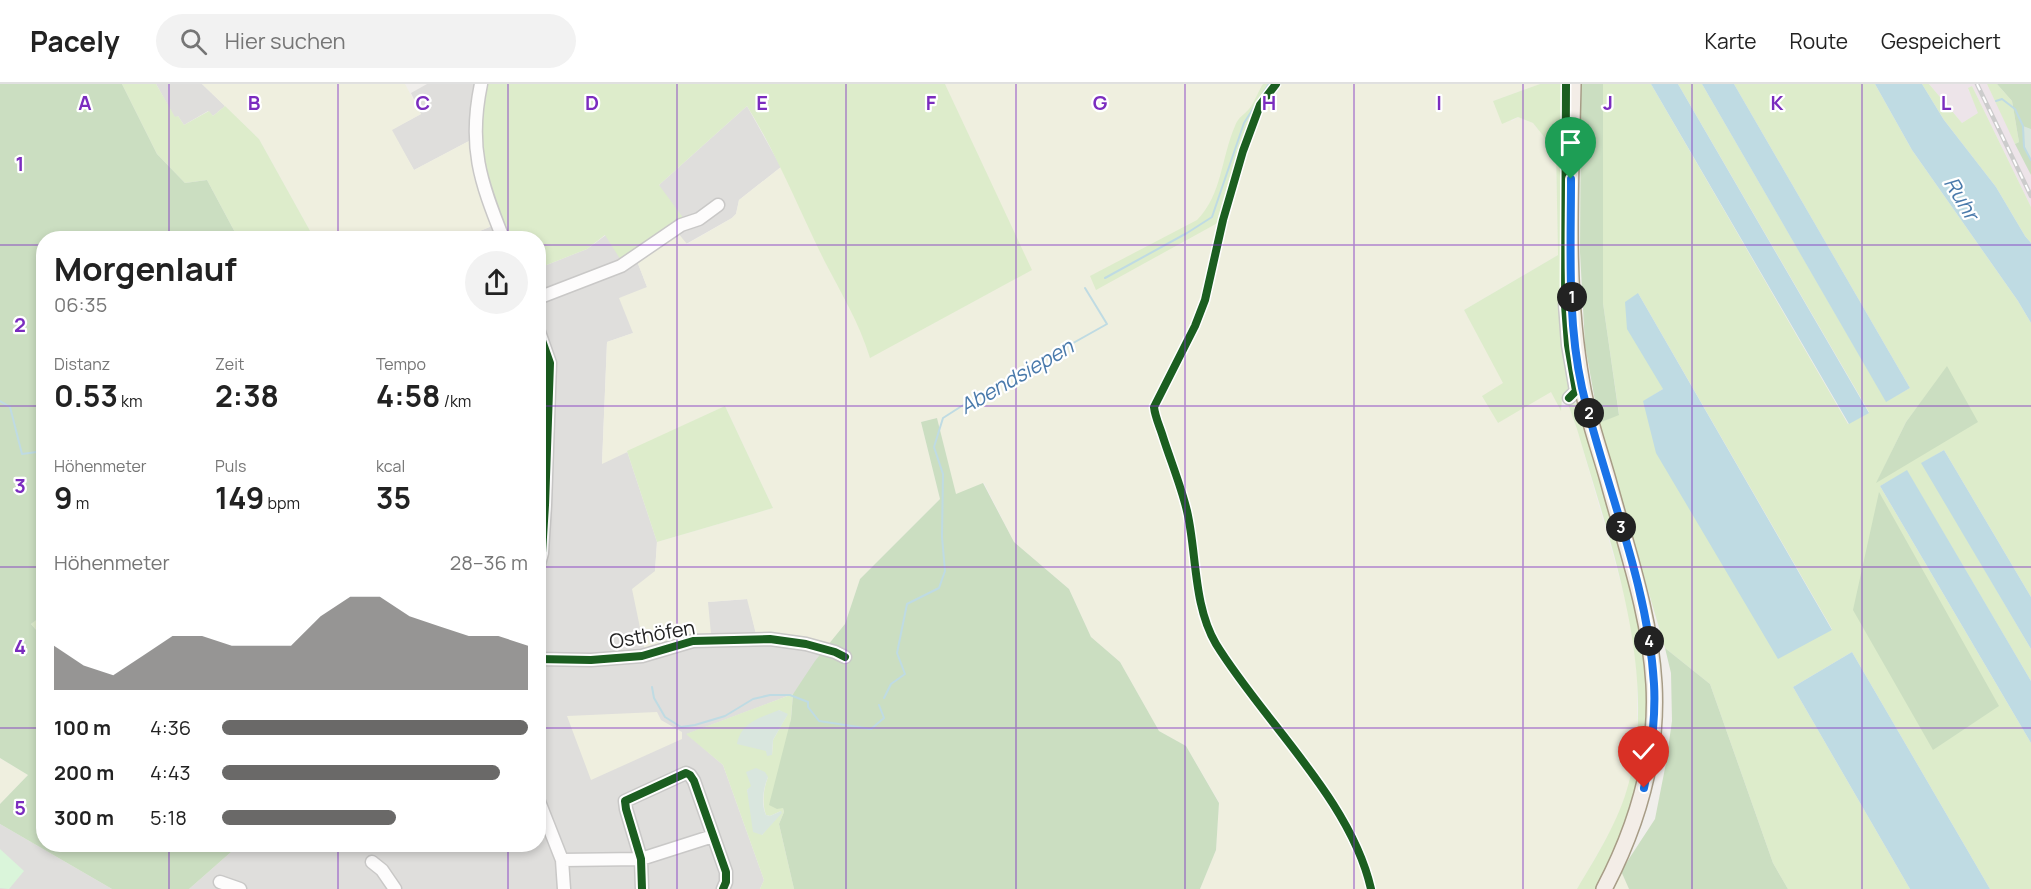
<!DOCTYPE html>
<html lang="de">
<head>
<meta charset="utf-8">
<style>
	body { margin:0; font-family:Manrope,sans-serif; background:#f2f2f2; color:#222; height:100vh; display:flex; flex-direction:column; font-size:22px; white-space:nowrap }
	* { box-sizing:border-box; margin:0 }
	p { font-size:20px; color:#767676 }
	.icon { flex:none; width:33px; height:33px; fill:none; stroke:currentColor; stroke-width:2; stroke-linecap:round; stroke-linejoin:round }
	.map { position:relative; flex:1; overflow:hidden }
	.side { position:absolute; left:36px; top:147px; width:510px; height:621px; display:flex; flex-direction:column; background:#fff; border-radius:24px; box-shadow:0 3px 9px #0003 }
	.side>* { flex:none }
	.pin { position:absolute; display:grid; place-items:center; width:51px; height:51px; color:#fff; margin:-62px -26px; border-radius:50% 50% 50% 0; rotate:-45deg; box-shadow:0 0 6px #0007 }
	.pin .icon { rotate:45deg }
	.km { position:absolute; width:30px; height:30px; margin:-15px; border-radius:50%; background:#222; color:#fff; font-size:16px; line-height:30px; text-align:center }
	.round { display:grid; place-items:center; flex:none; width:63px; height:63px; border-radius:32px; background:#f2f2f2 }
	.summary { display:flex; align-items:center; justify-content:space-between; height:102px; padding:0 18px }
	h1 { font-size:33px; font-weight:700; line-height:45px }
	.figures { display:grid; grid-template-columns:repeat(3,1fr); gap:9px; height:102px; padding:6px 18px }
	.figures div { display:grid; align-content:center }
	.figures b { font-size:30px; font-weight:700 }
	.figures small { font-size:16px; font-weight:400 }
	.figures p { font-size:16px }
	.chart { height:168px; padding:12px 18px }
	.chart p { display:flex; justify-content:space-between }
	.chart svg { width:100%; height:108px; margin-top:6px; fill:#6a6968; opacity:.7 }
	ul { padding:0 18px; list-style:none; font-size:20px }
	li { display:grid; grid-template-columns:96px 72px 1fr; align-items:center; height:45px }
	li i { height:15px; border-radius:8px; background:#6a6968 }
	header { display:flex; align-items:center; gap:36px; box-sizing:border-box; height:84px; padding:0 30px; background:#fff; border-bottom:2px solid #e0e0e0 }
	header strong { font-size:28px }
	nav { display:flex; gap:33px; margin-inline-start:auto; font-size:21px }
	.search { width:420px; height:54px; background:#f2f2f2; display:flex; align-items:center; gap:15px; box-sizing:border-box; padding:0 21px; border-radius:33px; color:#767676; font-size:22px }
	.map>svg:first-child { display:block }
	.residential { fill:#dfdedc }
	.industrial { fill:#ede4e9 }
	.farmland { fill:#efefdf }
	.grass { fill:#ddeccb; fill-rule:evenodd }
	.forest { fill:#cbdec1 }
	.wetland { fill:#d9e6de }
	.park { fill:#daf5da }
	.water { fill:#bfdbe3 }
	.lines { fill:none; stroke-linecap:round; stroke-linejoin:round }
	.stream { stroke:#bfdbe3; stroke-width:2 }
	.minor-casing { stroke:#c9c8c7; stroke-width:15 }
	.major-casing { stroke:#a79c86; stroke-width:18 }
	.minor { stroke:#fdfcfc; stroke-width:12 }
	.major { stroke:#f3ede7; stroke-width:15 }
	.rail-casing { stroke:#ccc; stroke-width:4.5 }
	.rail { stroke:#fff; stroke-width:2; stroke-dasharray:7; stroke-linecap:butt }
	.cycleway-casing { stroke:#fff; stroke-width:11 }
	.cycleway { stroke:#1b5e20; stroke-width:8 }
	.route-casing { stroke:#fff; stroke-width:12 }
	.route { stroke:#1a73e8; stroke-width:8 }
	.grid { fill:none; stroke:#7b2cbf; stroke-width:1.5; stroke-opacity:0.55 }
	.labels { text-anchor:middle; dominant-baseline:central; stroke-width:4.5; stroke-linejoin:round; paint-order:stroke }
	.street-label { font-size:20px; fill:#222; stroke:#fff }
	.water-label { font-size:21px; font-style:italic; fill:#4a7aab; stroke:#fff }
	.grid-label { font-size:20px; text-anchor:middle; font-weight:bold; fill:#7b2cbf; stroke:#fff; stroke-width:4.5; stroke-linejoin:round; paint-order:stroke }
</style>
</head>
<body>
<header>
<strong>Pacely</strong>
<div class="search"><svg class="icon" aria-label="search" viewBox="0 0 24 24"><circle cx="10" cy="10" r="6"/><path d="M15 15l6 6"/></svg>Hier suchen</div>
<nav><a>Karte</a><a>Route</a><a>Gespeichert</a></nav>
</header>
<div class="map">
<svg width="2031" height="805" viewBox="0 0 2031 805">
	<rect width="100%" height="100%" fill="#f0eeeb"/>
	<path class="residential" d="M 156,0 L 202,0 L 225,22 L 213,32 L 208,27 L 184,41 L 178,32 L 175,34 Z
		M 427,0 L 475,0 L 471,20 L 469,57 L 414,86 L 391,46 L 421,30 L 411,9 Z
		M 747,22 L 781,83 L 739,116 L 736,130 L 732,134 L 686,160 L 673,143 L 659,101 Z
		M 492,142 L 497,154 L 463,154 Z
		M 606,151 L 637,177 L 647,203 L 633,249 L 607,258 L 602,379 L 627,367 L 657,458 L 655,487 L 708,518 L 748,515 L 756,550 L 829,560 L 793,610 L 687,650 L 723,681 L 764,796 L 760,805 L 189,805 L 239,761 L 538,760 L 539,184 L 587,165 Z
		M 0,740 L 112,805 L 0,805 Z"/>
	<path class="industrial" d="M 1929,0 L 1987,0 L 2031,91 L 2031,123 L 1972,2 L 1968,5 L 1979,29 L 1962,39 Z"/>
	<path class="farmland" d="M 202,0 L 405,0 L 421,30 L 392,46 L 414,86 L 469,57 L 474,94 L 492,142 L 463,154 L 314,154 L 259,55 Z
		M 945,0 L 1540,0 L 1493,17 L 1512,37 L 1518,33 L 1533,39 L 1556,68 L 1558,171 L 1464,226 L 1504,299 L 1497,339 L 1551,307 L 1561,326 L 1568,320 L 1577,345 L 1611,464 L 1625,514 L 1634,559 L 1637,594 L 1637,654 L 1630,698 L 1616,738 L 1577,805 L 1200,805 L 1216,766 L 1219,718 L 1186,662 L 1159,647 L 1120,578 L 1091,553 L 1069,505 L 1014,458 L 984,399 L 956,411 L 937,334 L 921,338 L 940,415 L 860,495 L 845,540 L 829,560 L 756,550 L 747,515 L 708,518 L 711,550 L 645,568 L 632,505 L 655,487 L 657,458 L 773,424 L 725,322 L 602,380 L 607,258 L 633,249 L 619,214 L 647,203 L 637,177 L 677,148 L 687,160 L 732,134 L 736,130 L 739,116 L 781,83 L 826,179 L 861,245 L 870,273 L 1031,186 Z
		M 657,628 L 661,636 L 682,648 L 682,655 L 591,696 L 567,632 Z
		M 0,674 L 28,691 L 0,720 Z
		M 1621,787 L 1629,805 L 1612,805 Z"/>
	<path class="grass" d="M 122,0 L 156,0 L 175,33 L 178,32 L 184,41 L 209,27 L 213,32 L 225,22 L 259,55 L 314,154 L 238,154 L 207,96 L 185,99 L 157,70 Z
		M 486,0 L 945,0 L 1032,186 L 870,274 C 859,238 842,211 825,178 C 799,126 778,72 747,22 L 659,101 L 684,135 L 622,178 L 605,151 L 587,165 L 539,184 L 538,154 L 510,154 C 495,118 479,82 480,42 C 481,28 484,14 486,0 Z
		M 1263,0 L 1282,0 L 1277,5 L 1266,22 L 1260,22 L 1257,29 L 1232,101 L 1223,136 L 1096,206 L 1090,192 L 1197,136 C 1222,111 1221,74 1235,42 C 1238,33 1244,31 1249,25 C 1255,18 1258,7 1263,0 Z
		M 1540,0 L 1566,0 L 1574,295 L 1562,314 L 1561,327 L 1551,308 L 1498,339 L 1482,312 L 1503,299 L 1464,226 L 1558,171 L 1556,68 L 1533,39 L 1518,33 L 1502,40 L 1493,17 Z
		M 1603,0 L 1651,0 L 1848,340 L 1869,328 L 1678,0 L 1702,0 L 1886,317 L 1910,304 L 1734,0 L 1875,0 L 1912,66 L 2018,217 L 2031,239 L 2031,513 L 1944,366 L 1922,379 L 2031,565 L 2031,597 L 1907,387 L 1880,402 L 2031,659 L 2031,805 L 1990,805 L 1852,568 L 1793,603 L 1910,805 L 1788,805 L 1773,779 L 1710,600 L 1665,564 L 1599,339 L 1619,330 L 1603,219 ZM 1638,209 L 1832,545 L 1832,546 L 1644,317 L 1663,305 ZM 1948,282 L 1877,398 L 1906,338 Z
		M 1922,0 L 1929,0 L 1962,39 L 1978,29 L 1968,4 L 1972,2 L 2031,123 L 2031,159 L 2025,152 L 1996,103 L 1944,36 Z
		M 1987,0 L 1997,0 L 2012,17 L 2019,58 L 2015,60 Z
		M 1579,319 L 1633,511 L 1643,563 L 1648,604 L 1642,680 L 1635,710 L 1619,758 L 1596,805 L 1577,805 C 1597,771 1619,737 1629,698 C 1659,587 1608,452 1577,345 L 1568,320 Z
		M 725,322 L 773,424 L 657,458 L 627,367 Z
		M 43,530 L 43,554 L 31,540 Z
		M 793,610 L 783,724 L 784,728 L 779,740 L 794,805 L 760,805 L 764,796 L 723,681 L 686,650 ZM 779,626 L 787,631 L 773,656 L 772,671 L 766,667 ZM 768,693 C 763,705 762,720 766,731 L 770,732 L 781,727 L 762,751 L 747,706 Z"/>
	<path class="forest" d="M 0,0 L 122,0 L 157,70 L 185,99 L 207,96 L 238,154 L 44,154 L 44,530 L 31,540 L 43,554 L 44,760 L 239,761 L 189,805 L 112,805 L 0,740 L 0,720 L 28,691 L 0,674 Z
		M 1581,0 L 1603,0 L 1603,219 L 1619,331 L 1599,339 L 1585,261 L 1580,168 Z
		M 1997,0 L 2031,0 L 2031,91 L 2015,60 L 2019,58 L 2012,17 Z
		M 1947,282 L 1978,338 L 1876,399 L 1906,338 Z
		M 937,334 L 956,410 L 983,399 L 1014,458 L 1069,505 L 1091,553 L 1120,578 L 1159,647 L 1186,662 L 1219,719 L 1216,766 L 1200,805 L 794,805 L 779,740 L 784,728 L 783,724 L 777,725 L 769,721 L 791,635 L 793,610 L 815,577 L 845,540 L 860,495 L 940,415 L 921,338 Z
		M 1879,408 L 1999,622 L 1933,666 L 1853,526 Z
		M 1665,564 L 1710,600 L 1773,779 L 1788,805 L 1629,805 L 1621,787 L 1655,735 L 1666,679 L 1672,637 L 1671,589 Z"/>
	<path class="wetland" d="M 2023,42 L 2031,45 L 2031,76 L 2024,63 Z
		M 779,626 L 788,630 L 773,656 L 772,671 L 767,672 L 766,667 L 737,660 C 741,638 760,634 779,626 Z
		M 756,684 L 765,688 L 768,693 C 763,705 761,720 766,731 L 770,732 L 781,727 L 782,729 L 762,751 L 753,748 L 747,706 L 751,702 L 746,688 Z"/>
	<path class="park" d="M 0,765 L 24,787 L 9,805 L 0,804 Z"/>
	<path class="water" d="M 1651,0 L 1678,0 L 1869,329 L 1849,340 Z
		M 1702,0 L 1734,0 L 1910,304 L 1886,318 Z
		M 1875,0 L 1922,0 L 1944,36 L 1996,103 L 2025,152 L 2031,159 L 2031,239 L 2018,217 L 1912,66 Z
		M 1638,209 L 1832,546 L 1778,575 L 1656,369 L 1643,317 L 1663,305 L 1627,245 L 1625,218 Z
		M 1944,366 L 2031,513 L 2031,565 L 1921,379 Z
		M 1907,386 L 2031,597 L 2031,659 L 1880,402 Z
		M 1852,568 L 1990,805 L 1910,805 L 1793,603 Z"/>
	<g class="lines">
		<path class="stream" d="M 1996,17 L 2002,15 L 2015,25 L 2023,42 L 2024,63 L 2031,76
			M 1105,194 L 1187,149 L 1212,133 L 1244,39 L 1269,0
			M 0,317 L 10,323 L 22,370 L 44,367
			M 652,603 L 654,614 L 665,633 L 681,643 L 695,641 L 725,632 L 753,615 L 770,611 L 790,611 L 808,618 L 808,623 L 819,637 L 871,645 L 884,634 L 879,621
			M 884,614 L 891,600 L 905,590 L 897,569 L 907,520 L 939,504 L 945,487 L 942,453 L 943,390 L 934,363 L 943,334 L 968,318 L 1107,240 L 1085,204"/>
		<defs>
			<path id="minor" d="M 481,0 C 468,62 480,97 503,154
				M 538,214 L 621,182 L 681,141 L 699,135 L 718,121
				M 1565,220 L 1568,261 L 1576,307 L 1569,314
				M 538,245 L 550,279 L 545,421 L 542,469 L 538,484
				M 538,575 L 591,576 L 642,572 L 693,557 L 770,555 L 806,560 L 835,568 L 845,573
				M 538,715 L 562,776 L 564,805
				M 562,776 L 641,775 L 713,752
				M 372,778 L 382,786 L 395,805
				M 220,798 L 240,805
				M 642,805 L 641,775 L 626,725 L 625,717 L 686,689 L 690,691 L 694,697 L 726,788 L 726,798 L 723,805"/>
			<path id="major" d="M 1573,0 C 1571,99 1564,201 1582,300 C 1587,332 1599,364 1608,396 C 1626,463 1650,530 1654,600 C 1658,672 1637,742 1604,805"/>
		</defs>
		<use href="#minor" class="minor-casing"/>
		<use href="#major" class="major-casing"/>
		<use href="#minor" class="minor"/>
		<use href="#major" class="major"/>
		<defs>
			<path id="rail" d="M 1977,0 L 2031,112"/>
		</defs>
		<use href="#rail" class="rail-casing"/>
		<use href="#rail" class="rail"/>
		<defs>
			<path id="cycleway" d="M 1276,0 L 1260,21 L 1243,67 L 1223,136 L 1205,216 L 1195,242 L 1154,323 C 1155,333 1160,343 1163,353 C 1171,378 1181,402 1187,427 C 1197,470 1193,521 1216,560 C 1264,638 1351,716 1371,805
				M 1566,0 L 1565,221 L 1568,261 L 1576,307 L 1569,314
				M 538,245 L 550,279 L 545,421 L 542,469 L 538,484
				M 538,575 L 591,576 L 642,572 L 693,557 L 770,555 L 806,560 L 835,568 L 845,573
				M 642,805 L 641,775 L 626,725 L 625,717 L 686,689 L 690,691 L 694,697 L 726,788 L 726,798 L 723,805"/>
		</defs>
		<use href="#cycleway" class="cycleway-casing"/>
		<use href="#cycleway" class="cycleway"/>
	</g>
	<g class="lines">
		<defs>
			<path id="route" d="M 1571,95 C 1571,164 1567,236 1582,304 C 1605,401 1648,499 1654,600 C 1656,635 1651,670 1644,704"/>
		</defs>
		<use href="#route" class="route-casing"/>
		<use href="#route" class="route"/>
	</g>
	<path class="grid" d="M 169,0 L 169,154M 338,0 L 338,154M 508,0 L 508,154M 677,0 L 677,805M 846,0 L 846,805M 1016,0 L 1016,805M 1185,0 L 1185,805M 1354,0 L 1354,805M 1523,0 L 1523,805M 1692,0 L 1692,805M 1862,0 L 1862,805M 0,161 L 44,161M 538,161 L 2031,161M 0,322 L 44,322M 538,322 L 2031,322M 0,483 L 44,483M 538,483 L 2031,483M 0,644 L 44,644M 538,644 L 2031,644M 169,760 L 169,805M 338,760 L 338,805M 508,760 L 508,805"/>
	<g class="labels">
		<g class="street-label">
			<text transform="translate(652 550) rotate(-10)">Osthöfen</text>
		</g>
		<g class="water-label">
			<text transform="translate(1962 114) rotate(59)">Ruhr</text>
			<text transform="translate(1016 292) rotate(-30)">Abendsiepen</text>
		</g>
	</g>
	<g class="grid-label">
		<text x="85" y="26">A</text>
		<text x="254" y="26">B</text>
		<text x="423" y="26">C</text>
		<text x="592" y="26">D</text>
		<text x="762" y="26">E</text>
		<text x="931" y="26">F</text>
		<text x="1100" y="26">G</text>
		<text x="1269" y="26">H</text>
		<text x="1439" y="26">I</text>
		<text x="1608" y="26">J</text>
		<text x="1777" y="26">K</text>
		<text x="1946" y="26">L</text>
		<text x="20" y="87">1</text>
		<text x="20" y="248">2</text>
		<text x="20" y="409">3</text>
		<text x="20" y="570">4</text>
		<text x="20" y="731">5</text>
	</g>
</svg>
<div class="pin" style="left:1571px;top:95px;background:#1e9e55"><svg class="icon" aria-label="arrive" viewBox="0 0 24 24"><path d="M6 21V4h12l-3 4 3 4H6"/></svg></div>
<div class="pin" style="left:1644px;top:704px;background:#d93025"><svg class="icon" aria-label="check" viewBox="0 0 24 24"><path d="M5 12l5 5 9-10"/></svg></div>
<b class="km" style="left:1572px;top:213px">1</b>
<b class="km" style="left:1589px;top:329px">2</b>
<b class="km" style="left:1621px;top:443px">3</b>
<b class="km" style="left:1649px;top:557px">4</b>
<section class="side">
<div class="summary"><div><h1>Morgenlauf</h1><p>06:35</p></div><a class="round"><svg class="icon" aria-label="share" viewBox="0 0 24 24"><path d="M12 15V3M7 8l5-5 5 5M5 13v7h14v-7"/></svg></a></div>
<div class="figures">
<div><p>Distanz</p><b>0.53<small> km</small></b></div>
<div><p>Zeit</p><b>2:38</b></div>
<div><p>Tempo</p><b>4:58<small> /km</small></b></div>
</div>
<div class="figures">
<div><p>Höhenmeter</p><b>9<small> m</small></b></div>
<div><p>Puls</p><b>149<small> bpm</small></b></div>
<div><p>kcal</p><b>35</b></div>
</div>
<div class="chart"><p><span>Höhenmeter</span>28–36 m</p>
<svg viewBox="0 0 160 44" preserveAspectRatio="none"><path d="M0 44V26L10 34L20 38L30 30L40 22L50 22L60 26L70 26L80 26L90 14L100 6L110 6L120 14L130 18L140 22L150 22L160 26V44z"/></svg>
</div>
<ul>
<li><b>100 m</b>4:36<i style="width:100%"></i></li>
<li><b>200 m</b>4:43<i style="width:91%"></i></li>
<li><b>300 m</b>5:18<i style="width:57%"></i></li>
</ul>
</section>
</div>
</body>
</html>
